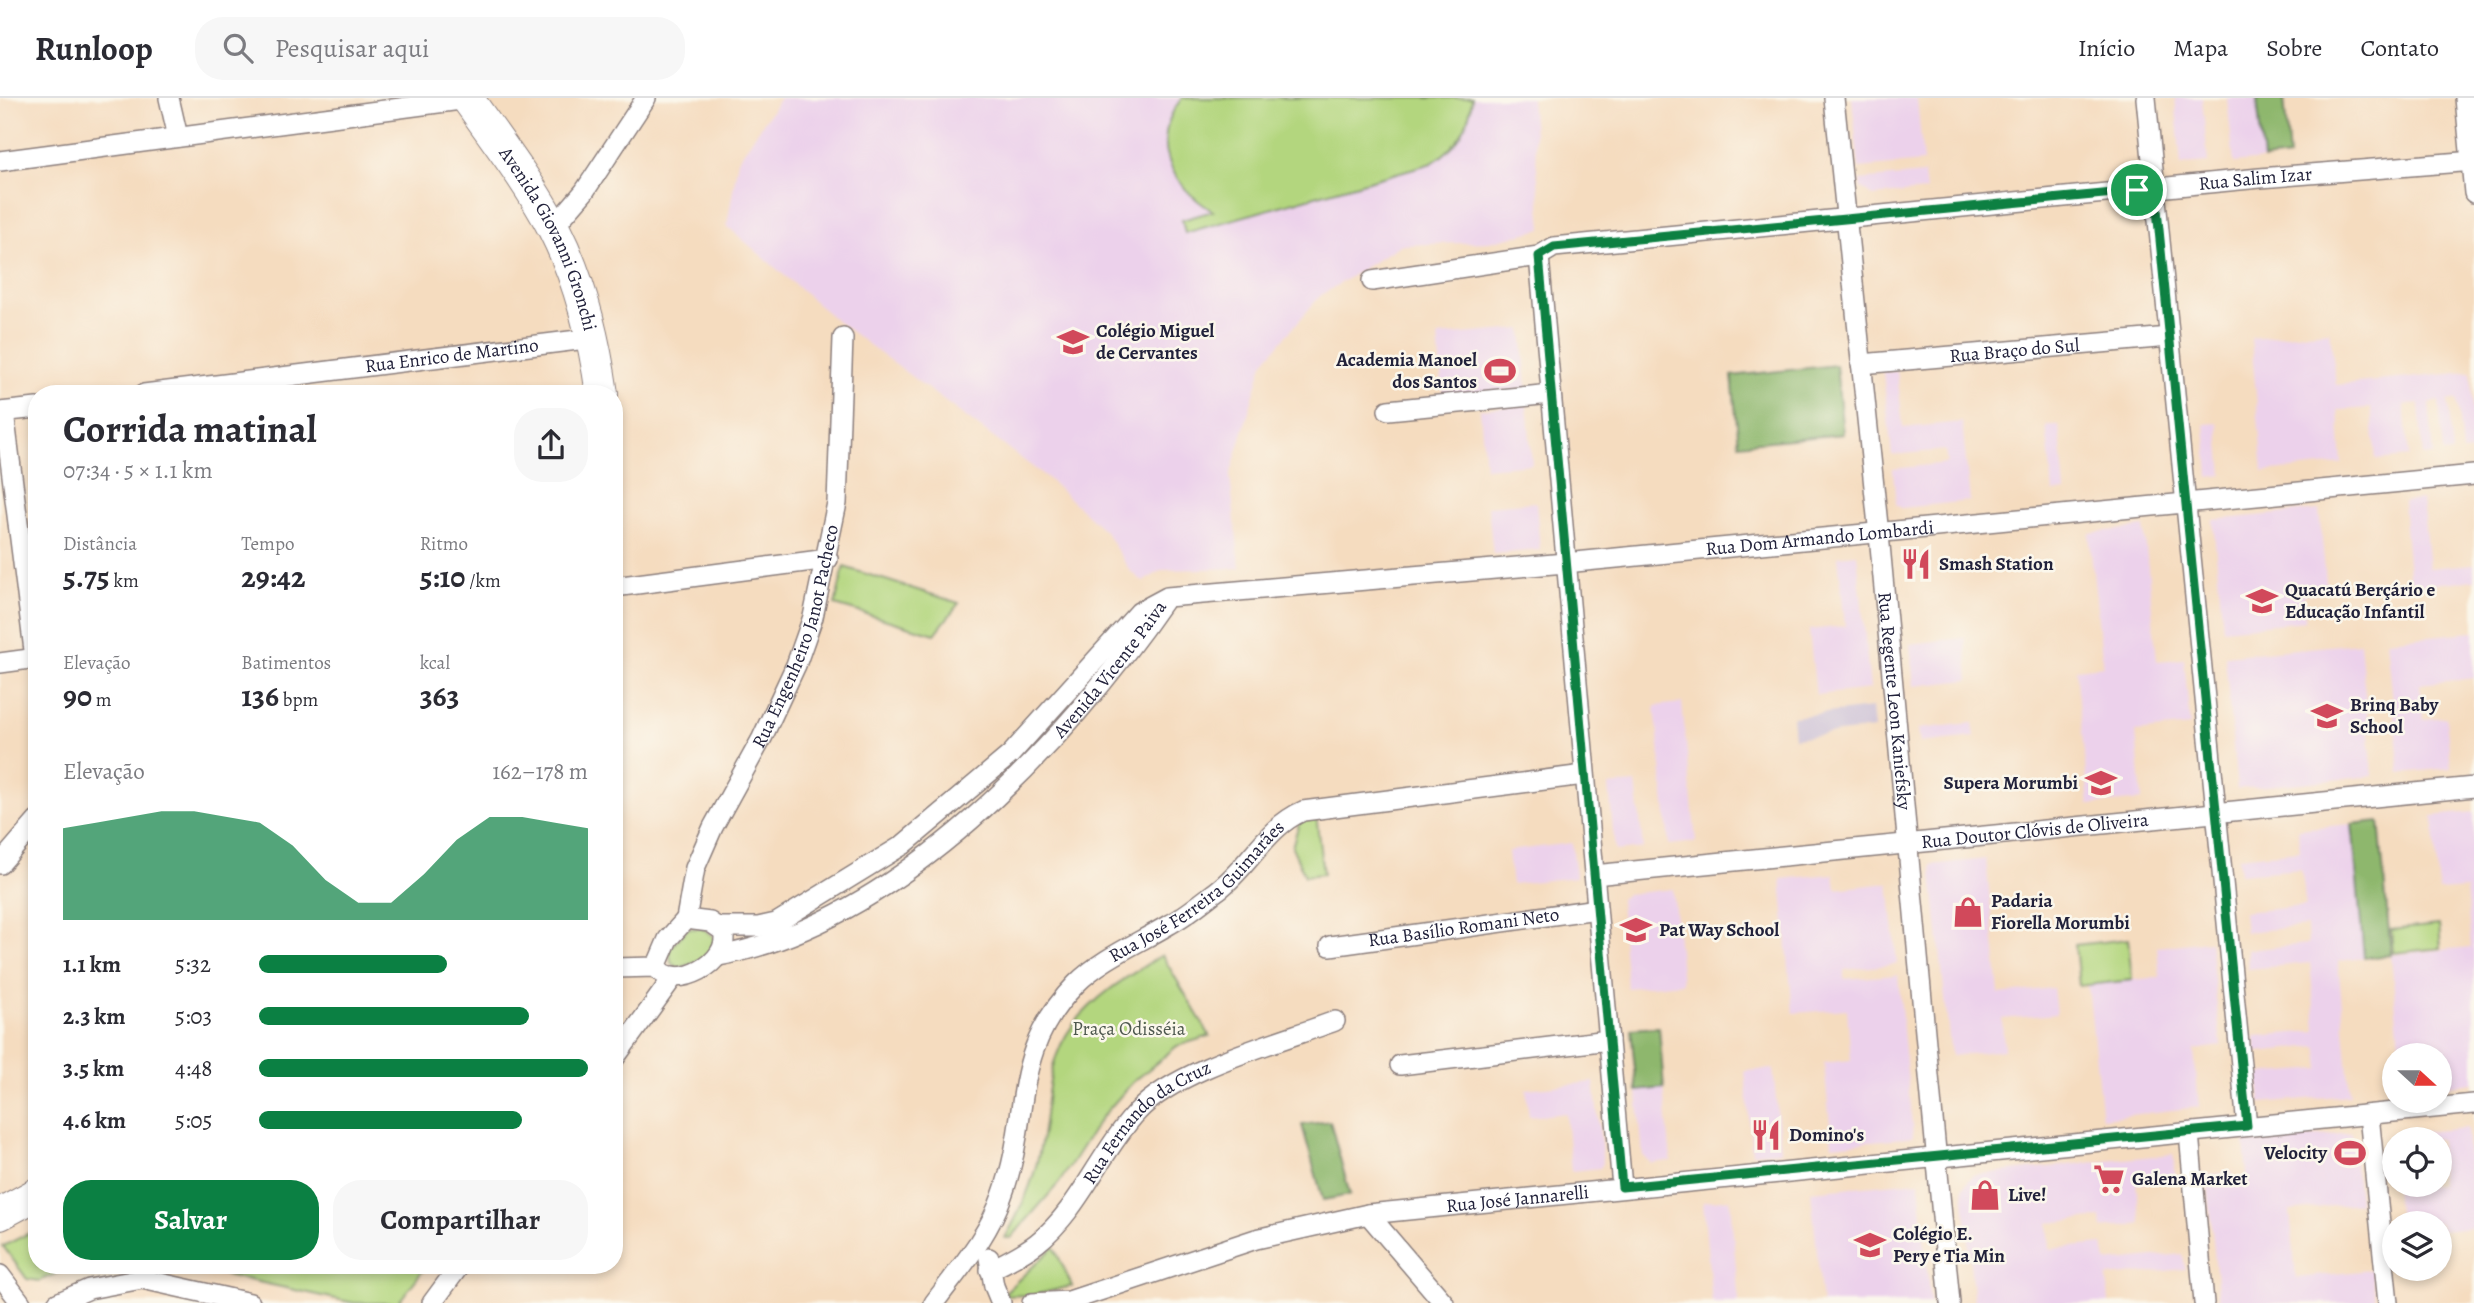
<!DOCTYPE html>
<html lang="pt">
<head>
<meta charset="utf-8">
<style>
	body { margin:0; font-family:Alegreya,serif; background:#f7f7f7; color:#2b2b33; height:100vh; display:flex; flex-direction:column; font-size:26px; white-space:nowrap }
	* { box-sizing:border-box; margin:0 }
	p { font-size:23px; color:#7c7c81 }
	.icon { flex:none; width:38px; height:38px; fill:none; stroke:currentColor; stroke-width:2; stroke-linecap:round; stroke-linejoin:round }
	.map { position:relative; flex:1; overflow:hidden }
	.side { position:absolute; left:28px; top:287px; width:595px; height:889px; display:flex; flex-direction:column; background:#fff; border-radius:28px; box-shadow:0 4px 10px #0003 }
	.side>* { flex:none }
	.needle { width:46px; rotate:111deg }
	.fabs { position:absolute; left:2382px; top:945px; display:grid; gap:14px }
	.fabs a { display:grid; place-items:center; width:70px; height:70px; border-radius:50%; background:#fff; box-shadow:0 4px 10px #0003; font-size:35px }
	.pin { position:absolute; display:grid; place-items:center; width:60px; height:60px; color:#fff; margin:-30px; border:4px solid #fff; border-radius:50%; box-shadow:0 2px 7px #0007 }
	.round { display:grid; place-items:center; flex:none; width:74px; height:74px; border-radius:28px; background:#f7f7f7 }
	.head { display:flex; align-items:center; justify-content:space-between; height:119px; padding:0 35px }
	h1 { font-size:38px; font-weight:700; line-height:52px }
	.metrics { display:grid; grid-template-columns:repeat(3,1fr); gap:10px; height:119px; padding:7px 35px }
	.metrics div { display:grid; align-content:center }
	.metrics b { font-size:30px; font-weight:700 }
	.metrics small { font-size:19px; font-weight:400 }
	.metrics p { font-size:19px }
	.chart { height:196px; padding:14px 35px }
	.chart p { display:flex; justify-content:space-between }
	.chart svg { width:100%; height:126px; margin-top:7px; fill:#0b8043; opacity:.7 }
	.primary-button { display:flex; gap:14px; margin-top:auto; padding:14px 35px }
	.primary-button a { flex:1; height:80px; border-radius:28px; background:#0b8043; color:#fff; font-size:28px; font-weight:700; line-height:80px; text-align:center }
	.primary-button a+a { background:#f7f7f7; color:#2b2b33 }
	ul { padding:0 35px; list-style:none; font-size:23px }
	li { display:grid; grid-template-columns:112px 84px 1fr; align-items:center; height:52px }
	li i { height:18px; border-radius:9px; background:#0b8043 }
	header { display:flex; align-items:center; gap:42px; box-sizing:border-box; height:98px; padding:0 35px; background:#fff; border-bottom:2px solid #e1e1e2 }
	header strong { font-size:33px }
	nav { display:flex; gap:38px; margin-inline-start:auto; font-size:24px }
	.search { width:490px; height:63px; background:#f7f7f7; display:flex; align-items:center; gap:18px; box-sizing:border-box; padding:0 24px; border-radius:28px; color:#7c7c81; font-size:26px }
	.map>svg:first-child { display:block }
	.built { fill:#ecd1eb }
	.industrial { fill:#cbbfd5 }
	.green { fill:#b3d67e; stroke:#6a7c5c; stroke-width:2 }
	.forest { fill:#8eb76d; stroke:#586c54; stroke-width:2 }
	.lines { fill:none; stroke-linecap:round; stroke-linejoin:round }
	.street-casing { stroke:#8c7f7d; stroke-width:22 }
	.primary-casing { stroke:#8c7f7d; stroke-width:34 }
	.street { stroke:#fff; stroke-width:19 }
	.primary { stroke:#fff; stroke-width:32 }
	.route-casing { stroke:#fff; stroke-width:14 }
	.route { stroke:#0b8043; stroke-width:9 }
	.labels { text-anchor:middle; dominant-baseline:central; stroke-width:5; stroke-linejoin:round; paint-order:stroke }
	.street-label { font-size:19px; fill:#22223b; stroke:#fbf7ec }
	.poi-label { font-size:19px; font-weight:bold; fill:#22223b; stroke:#fbf7ec; text-anchor:start }
	.park-label { font-size:19px; fill:#4e584f; stroke:#fbf7ec }
</style>
</head>
<body>
<header>
<strong>Runloop</strong>
<div class="search"><svg class="icon" aria-label="search" viewBox="0 0 24 24"><circle cx="10" cy="10" r="6"/><path d="M15 15l6 6"/></svg>Pesquisar aqui</div>
<nav><a>Início</a><a>Mapa</a><a>Sobre</a><a>Contato</a></nav>
</header>
<div class="map">
<svg width="2474" height="1205" viewBox="0 0 2474 1205">
	<rect width="100%" height="100%" fill="#fbf7ec"/>
	<filter id="ink" filterUnits="userSpaceOnUse"><feTurbulence type="fractalNoise" baseFrequency=".0143" numOctaves="2"/><feDisplacementMap in="SourceGraphic" scale="14" xChannelSelector="R" yChannelSelector="G"/><feConvolveMatrix kernelMatrix="1 2 1 2 8 2 1 2 1" color-interpolation-filters="sRGB"/></filter>
	<filter id="wash" filterUnits="userSpaceOnUse"><feTurbulence type="fractalNoise" baseFrequency=".00686" numOctaves="4" result="noise"/><feDisplacementMap in="SourceGraphic" scale="28" xChannelSelector="R" yChannelSelector="G"/><feGaussianBlur stdDeviation="1.57" result="paint"/><feColorMatrix in="noise" values="0 0 0 0 0 0 0 0 0 0 0 0 0 0 0 0 0 1.4 0 .05"/><feComposite in="paint" operator="in"/></filter>
	<g filter="url(#wash)">
		<rect width="100%" height="100%" fill="#f5dcbf"/>
		<path class="built" d="M 780,0 L 1531,0 L 1542,131 L 1489,144 L 1400,147 L 1320,198 L 1263,265 L 1230,378 L 1240,470 L 1162,472 L 1143,484 L 1130,473 L 1105,433 L 1046,379 L 837,223 L 727,128 L 738,62 Z
			M 1852,0 L 1917,0 L 1923,64 L 1859,70 Z
			M 2175,0 L 2202,0 L 2208,65 L 2181,67 Z
			M 2227,0 L 2257,0 L 2263,62 L 2234,65 Z
			M 1924,76 L 1926,93 L 1872,98 L 1861,90 L 1860,82 Z
			M 1522,231 L 1527,292 L 1443,299 L 1438,238 Z
			M 2330,233 L 2336,287 L 2471,274 L 2474,353 L 2462,354 L 2457,301 L 2448,303 L 2453,355 L 2443,356 L 2439,303 L 2429,305 L 2434,357 L 2423,358 L 2419,305 L 2404,307 L 2409,359 L 2376,362 L 2371,310 L 2340,312 L 2338,313 L 2342,366 L 2263,374 L 2251,240 Z
			M 1897,273 L 1903,330 L 1962,324 L 1970,403 L 1901,410 L 1896,406 L 1893,371 L 1947,365 L 1945,352 L 1892,357 L 1883,274 Z
			M 1527,307 L 1532,366 L 1485,370 L 1480,311 Z
			M 2218,325 L 2223,377 L 2209,379 L 2205,326 Z
			M 2059,327 L 2065,393 L 2053,394 L 2046,328 Z
			M 2422,402 L 2429,470 L 2474,466 L 2474,482 L 2410,488 L 2403,404 Z
			M 1536,404 L 1540,452 L 1493,456 L 1488,408 Z
			M 2319,412 L 2327,494 L 2303,496 L 2305,523 L 2223,531 L 2213,422 Z
			M 2144,429 L 2157,563 L 2184,561 L 2190,628 L 2136,634 L 2142,702 L 2089,707 L 2076,571 L 2103,568 L 2089,435 Z
			M 1857,456 L 1870,591 L 1816,597 L 1809,532 L 1845,528 L 1838,458 Z
			M 2474,534 L 2474,580 L 2420,586 L 2423,621 L 2446,619 L 2451,670 L 2400,675 L 2387,542 Z
			M 1965,540 L 1969,582 L 1914,588 L 1910,546 Z
			M 2360,545 L 2373,678 L 2237,691 L 2225,558 Z
			M 1682,605 L 1696,744 L 1669,747 L 1655,608 Z
			M 1973,625 L 1975,639 L 1920,645 L 1918,631 Z
			M 1636,685 L 1643,750 L 1615,753 L 1609,688 Z
			M 2474,714 L 2474,985 L 2440,989 L 2440,957 L 2400,957 L 2391,857 L 2471,849 L 2466,791 L 2439,793 L 2433,718 Z
			M 2352,726 L 2364,860 L 2338,863 L 2350,997 L 2261,1005 L 2258,976 L 2320,971 L 2318,953 L 2317,948 L 2256,954 L 2255,938 L 2316,933 L 2315,919 L 2310,865 L 2248,871 L 2247,852 L 2308,846 L 2307,828 L 2245,834 L 2243,814 L 2305,808 L 2304,790 L 2301,771 L 2240,776 L 2238,759 L 2300,753 L 2298,731 Z
			M 1572,745 L 1576,779 L 1512,786 L 1508,753 Z
			M 1986,761 L 1999,896 L 2053,890 L 2056,916 L 2002,921 L 2004,952 L 1951,958 L 1931,767 Z
			M 1834,776 L 1836,791 L 1889,785 L 1897,866 L 1844,872 L 1844,881 L 1898,877 L 1913,1039 L 1832,1047 L 1824,965 L 1851,962 L 1847,911 L 1793,915 L 1781,781 Z
			M 1673,791 L 1682,885 L 1627,890 L 1620,801 L 1627,796 Z
			M 2210,843 L 2221,948 L 2194,952 L 2199,1009 L 2102,1020 L 2088,887 L 2160,879 L 2157,849 Z
			M 1773,971 L 1781,1053 L 1752,1055 L 1745,973 Z
			M 1594,984 L 1603,1065 L 1600,1070 L 1571,1073 L 1566,1015 L 1529,1019 L 1526,991 Z
			M 1664,990 L 1671,1063 L 1651,1065 L 1643,1058 L 1637,993 Z
			M 2467,1030 L 2474,1130 L 2440,1133 L 2440,1125 L 2398,1125 L 2395,1087 L 2440,1087 L 2440,1041 L 2394,1041 L 2394,1078 L 2390,1037 Z
			M 2352,1035 L 2359,1105 L 2290,1113 L 2296,1180 L 2372,1172 L 2375,1205 L 2219,1205 L 2207,1077 L 2232,1074 L 2233,1088 L 2248,1087 L 2244,1045 Z
			M 2173,1056 L 2176,1081 L 2136,1086 L 2141,1126 L 2102,1130 L 2101,1119 L 2048,1125 L 2050,1151 L 2103,1146 L 2106,1164 L 2183,1156 L 2185,1171 L 2107,1179 L 2109,1205 L 1974,1205 L 1963,1090 L 1973,1077 Z
			M 1919,1083 L 1930,1205 L 1822,1205 L 1811,1093 Z
			M 1730,1101 L 1739,1205 L 1712,1205 L 1703,1104 Z"/>
		<path class="industrial" d="M 1872,610 L 1874,631 L 1794,640 L 1792,619 Z"/>
		<path class="green" d="M 1182,0 L 1472,0 C 1470,29 1457,49 1432,65 L 1185,135 L 1182,122 L 1213,113 C 1171,88 1148,43 1182,0 Z
			M 844,469 L 959,505 L 935,536 L 835,507 Z
			M 1316,716 L 1323,776 L 1305,778 L 1292,749 L 1300,722 Z
			M 2439,827 L 2441,850 L 2393,855 L 2391,832 Z
			M 688,830 L 704,831 L 714,839 C 714,860 695,866 678,870 L 671,865 L 669,851 Z
			M 2128,841 L 2132,882 L 2079,888 L 2075,847 Z
			M 1162,857 L 1210,938 L 1177,948 L 1132,985 L 1100,1021 L 1059,1085 L 1011,1140 L 1005,1140 C 1020,1113 1033,1086 1039,1055 C 1049,1011 1044,965 1073,927 C 1097,896 1130,877 1162,857 Z
			M 37,1131 L 37,1167 L 76,1167 L 39,1183 L 27,1181 L 3,1148 Z
			M 1054,1149 L 1072,1188 L 1034,1197 L 1001,1198 Z
			M 181,1167 L 427,1167 L 398,1205 L 354,1205 Z"/>
		<path class="forest" d="M 2257,0 L 2284,0 L 2289,59 L 2263,62 Z
			M 1836,267 L 1843,336 L 1739,346 L 1732,278 Z
			M 2379,723 L 2391,857 L 2364,860 L 2352,726 Z
			M 1659,929 L 1664,990 L 1637,993 L 1631,931 Z
			M 1330,1023 L 1350,1097 L 1323,1102 L 1302,1027 Z"/>
	</g>
	<g filter="url(#ink)">
		<g class="lines">
			<defs>
				<g id="street">
					<path d="M 169,0 L 178,39"/>
					<path id="s1" d="M 1834,0 L 1880,447 L 1950,1205"/>
					<path d="M 2146,0 L 2247,1028"/>
					<path d="M 2465,0 L 2474,95"/>
					<path d="M 0,63 L 468,1"/>
					<path d="M 553,130 L 584,94 L 646,0"/>
					<path d="M 1539,158 L 1622,1089"/>
					<path id="s2" d="M 1372,183 L 1539,158 L 1554,149 L 2260,80 L 2474,63"/>
					<path id="s3" d="M 1861,266 L 2169,239"/>
					<path id="s4" d="M 144,296 L 594,240"/>
					<path d="M 1388,312 L 1551,296"/>
					<path d="M 0,314 L 37,310"/>
					<path d="M 4,314 L 35,560"/>
					<path d="M 614,489 L 828,461"/>
					<path d="M 0,565 L 37,560"/>
					<path d="M 0,766 L 37,723"/>
					<path id="s5" d="M 1594,777 L 2474,689"/>
					<path id="s6" d="M 686,821 L 695,770 L 713,729 L 762,640 L 796,567 L 813,519 L 837,405 L 843,240"/>
					<path id="s7" d="M 720,829 L 758,829 L 776,825 L 903,747 L 1010,657 L 1139,514 L 1167,499 L 1565,465 L 2474,377"/>
					<path id="s8" d="M 1330,848 L 1597,811"/>
					<path id="s9" d="M 719,858 C 897,825 1065,646 1164,502"/>
					<path d="M 614,870 L 656,869 C 674,895 733,864 723,833 L 710,824 L 686,821 L 668,841 L 656,869"/>
					<path d="M 614,961 L 674,878"/>
					<path d="M 1400,967 L 1609,942"/>
					<path d="M 2369,1017 L 2388,1205"/>
					<path d="M 2189,1035 L 2204,1205"/>
					<path d="M 1368,1116 L 1444,1205"/>
					<path d="M 989,1160 L 994,1188 L 1001,1205"/>
					<path id="s10" d="M 990,1172 C 1006,1164 1023,1156 1037,1145 C 1080,1111 1100,1054 1137,1014 C 1176,971 1279,944 1335,923"/>
					<path d="M 0,1177 L 21,1205"/>
					<path d="M 57,1205 L 89,1191 L 142,1181 L 250,1205"/>
					<path d="M 432,1205 L 460,1167"/>
					<path id="s11" d="M 934,1205 C 959,1171 988,1139 1002,1098 C 1032,1017 1008,956 1076,886 C 1102,860 1139,845 1170,826 C 1187,817 1202,804 1218,792 C 1249,769 1266,729 1303,713 L 1584,677"/>
					<path id="s12" d="M 1032,1205 L 1069,1203 L 1256,1141 L 1368,1116 L 2474,1006"/>
				</g>
				<g id="primary">
					<path id="s13" d="M 467,0 C 496,41 531,87 554,131 C 580,182 594,239 602,296"/>
					<path d="M 0,1116 L 37,1096"/>
				</g>
			</defs>
			<use href="#street" class="street-casing"/>
			<use href="#primary" class="primary-casing"/>
			<use href="#street" class="street"/>
			<use href="#primary" class="primary"/>
		</g>
	</g>
	<g class="lines" filter="url(#ink)">
		<defs>
			<path id="route" d="M 2155,91 L 2247,1028 L 1622,1089 L 1539,158 L 1554,149 Z"/>
		</defs>
		<use href="#route" class="route-casing"/>
		<use href="#route" class="route"/>
	</g>
	<defs>
		<symbol id="school-bare" viewBox="-9 -9 18 18"><path d="M0-5L7-2L0 1L-7-2ZM-4 1L0 2.5L4 1V4Q0 6-4 4Z" fill="#d1495b" stroke="#fbf7ec" stroke-width="2.5" paint-order="stroke"/></symbol>
		<symbol id="stadium-bare" viewBox="-9 -9 18 18"><path d="M0-5a6.5 5 0 1 0 0 10a6.5 5 0 1 0 0-10ZM-3.5-1.8h7v3.6h-7Z" fill="#d1495b" stroke="#fbf7ec" stroke-width="2.5" paint-order="stroke"/></symbol>
		<symbol id="restaurant-bare" viewBox="-9 -9 18 18"><path d="M-5-6h1v4h1v-4h1v4h1v-4h1v5L-1.5 .5V6h-2V.5L-5-1ZM5-6V6H3V1.5H1.5Q1.5-4 5-6Z" fill="#d1495b" stroke="#fbf7ec" stroke-width="2.5" paint-order="stroke"/></symbol>
		<symbol id="shop-bare" viewBox="-9 -9 18 18"><path d="M-5-2.5h2.3a2.7 3.5 0 0 1 5.4 0H5L5.5 6h-11ZM-1.5-2.5h3a1.5 2.3 0 0 0-3 0Z" fill="#d1495b" stroke="#fbf7ec" stroke-width="2.5" paint-order="stroke"/></symbol>
		<symbol id="supermarket-bare" viewBox="-9 -9 18 18"><path d="M-6-5.5h2.5l.6 2H6L4.5 2H-2.5L-4.4-4H-6ZM-1.5 3.2a1.3 1.3 0 1 0 .1 0ZM3 3.2a1.3 1.3 0 1 0 .1 0Z" fill="#d1495b" stroke="#fbf7ec" stroke-width="2.5" paint-order="stroke"/></symbol>
	</defs>
	<g fill-rule="evenodd">
		<use href="#school-bare" x="1051" y="222" width="44" height="44"/>
		<use href="#stadium-bare" x="1478" y="251" width="44" height="44"/>
		<use href="#restaurant-bare" x="1894" y="444" width="44" height="44"/>
		<use href="#school-bare" x="2240" y="481" width="44" height="44"/>
		<use href="#school-bare" x="2305" y="596" width="44" height="44"/>
		<use href="#school-bare" x="2079" y="663" width="44" height="44"/>
		<use href="#shop-bare" x="1946" y="792" width="44" height="44"/>
		<use href="#school-bare" x="1614" y="810" width="44" height="44"/>
		<use href="#restaurant-bare" x="1744" y="1015" width="44" height="44"/>
		<use href="#stadium-bare" x="2328" y="1033" width="44" height="44"/>
		<use href="#supermarket-bare" x="2087" y="1059" width="44" height="44"/>
		<use href="#shop-bare" x="1963" y="1075" width="44" height="44"/>
		<use href="#school-bare" x="1848" y="1125" width="44" height="44"/>
	</g>
	<g class="labels">
		<g class="street-label">
			<text stroke="none"><textPath href="#s2" startOffset="891">Rua Salim Izar</textPath></text>
			<text stroke="none"><textPath href="#s13" startOffset="164">Avenida Giovanni Gronchi</textPath></text>
			<text stroke="none"><textPath href="#s3" startOffset="154">Rua Braço do Sul</textPath></text>
			<text stroke="none"><textPath href="#s4" startOffset="310">Rua Enrico de Martino</textPath></text>
			<text stroke="none"><textPath href="#s7" startOffset="1225">Rua Dom Armando Lombardi</textPath></text>
			<text stroke="none"><textPath href="#s6" startOffset="306">Rua Engenheiro Janot Pacheco</textPath></text>
			<text stroke="none"><textPath href="#s9" startOffset="495">Avenida Vicente Paiva</textPath></text>
			<text stroke="none"><textPath href="#s1" startOffset="606">Rua Regente Leon Kaniefsky</textPath></text>
			<text stroke="none"><textPath href="#s5" startOffset="443">Rua Doutor Clóvis de Oliveira</textPath></text>
			<text stroke="none"><textPath href="#s11" startOffset="509">Rua José Ferreira Guimarães</textPath></text>
			<text stroke="none"><textPath href="#s8" startOffset="135">Rua Basílio Romani Neto</textPath></text>
			<text stroke="none"><textPath href="#s10" startOffset="220">Rua Fernando da Cruz</textPath></text>
			<text stroke="none"><textPath href="#s12" startOffset="499">Rua José Jannarelli</textPath></text>
		</g>
		<g class="poi-label">
			<text x="1096" y="233">Colégio Miguel<tspan x="1096" dy="22">de Cervantes</tspan></text>
			<text x="1477" y="262" text-anchor="end">Academia Manoel<tspan x="1477" dy="22">dos Santos</tspan></text>
			<text x="1939" y="466">Smash Station</text>
			<text x="2285" y="492">Quacatú Berçário e<tspan x="2285" dy="22">Educação Infantil</tspan></text>
			<text x="2350" y="607">Brinq Baby<tspan x="2350" dy="22">School</tspan></text>
			<text x="2078" y="685" text-anchor="end">Supera Morumbi</text>
			<text x="1991" y="803">Padaria<tspan x="1991" dy="22">Fiorella Morumbi</tspan></text>
			<text x="1659" y="832">Pat Way School</text>
			<text x="1789" y="1037">Domino's</text>
			<text x="2327" y="1055" text-anchor="end">Velocity</text>
			<text x="2132" y="1081">Galena Market</text>
			<text x="2008" y="1097">Live!</text>
			<text x="1893" y="1136">Colégio E.<tspan x="1893" dy="22">Pery e Tia Min</tspan></text>
		</g>
		<g class="park-label">
			<text x="1129" y="931">Praça Odisséia</text>
		</g>
	</g>
</svg>
<div class="fabs">
<a><svg class="needle" viewBox="-14 -14 28 28"><path d="M0-13l5 13h-10z" fill="#e53935"/><path d="M0 13l5-13h-10z" fill="#7c7c81"/></svg></a>
<a><svg class="icon" aria-label="locate" viewBox="0 0 24 24"><circle cx="12" cy="12" r="6"/><path d="M12 2v4M12 18v4M2 12h4M18 12h4"/></svg></a>
<a><svg class="icon" aria-label="layers" viewBox="0 0 24 24"><path d="M12 4l9 5-9 5-9-5zM3 14l9 5 9-5"/></svg></a>
</div>
<div class="pin" style="left:2137px;top:92px;background:#1e9e55"><svg class="icon" aria-label="arrive" viewBox="0 0 24 24"><path d="M6 21V4h12l-3 4 3 4H6"/></svg></div>
<section class="side">
<div class="head"><div><h1>Corrida matinal</h1><p>07:34 · 5 × 1.1 km</p></div><a class="round"><svg class="icon" aria-label="share" viewBox="0 0 24 24"><path d="M12 15V3M7 8l5-5 5 5M5 13v7h14v-7"/></svg></a></div>
<div class="metrics">
<div><p>Distância</p><b>5.75<small> km</small></b></div>
<div><p>Tempo</p><b>29:42</b></div>
<div><p>Ritmo</p><b>5:10<small> /km</small></b></div>
</div>
<div class="metrics">
<div><p>Elevação</p><b>90<small> m</small></b></div>
<div><p>Batimentos</p><b>136<small> bpm</small></b></div>
<div><p>kcal</p><b>363</b></div>
</div>
<div class="chart"><p><span>Elevação</span>162–178 m</p>
<svg viewBox="0 0 160 44" preserveAspectRatio="none"><path d="M0 44V12L10 10L20 8L30 6L40 6L50 8L60 10L70 18L80 30L90 38L100 38L110 28L120 16L130 8L140 8L150 10L160 12V44z"/></svg>
</div>
<ul>
<li><b>1.1 km</b>5:32<i style="width:57%"></i></li>
<li><b>2.3 km</b>5:03<i style="width:82%"></i></li>
<li><b>3.5 km</b>4:48<i style="width:100%"></i></li>
<li><b>4.6 km</b>5:05<i style="width:80%"></i></li>
</ul>
<div class="primary-button"><a>Salvar</a><a>Compartilhar</a></div>
</section>
</div>
</body>
</html>
